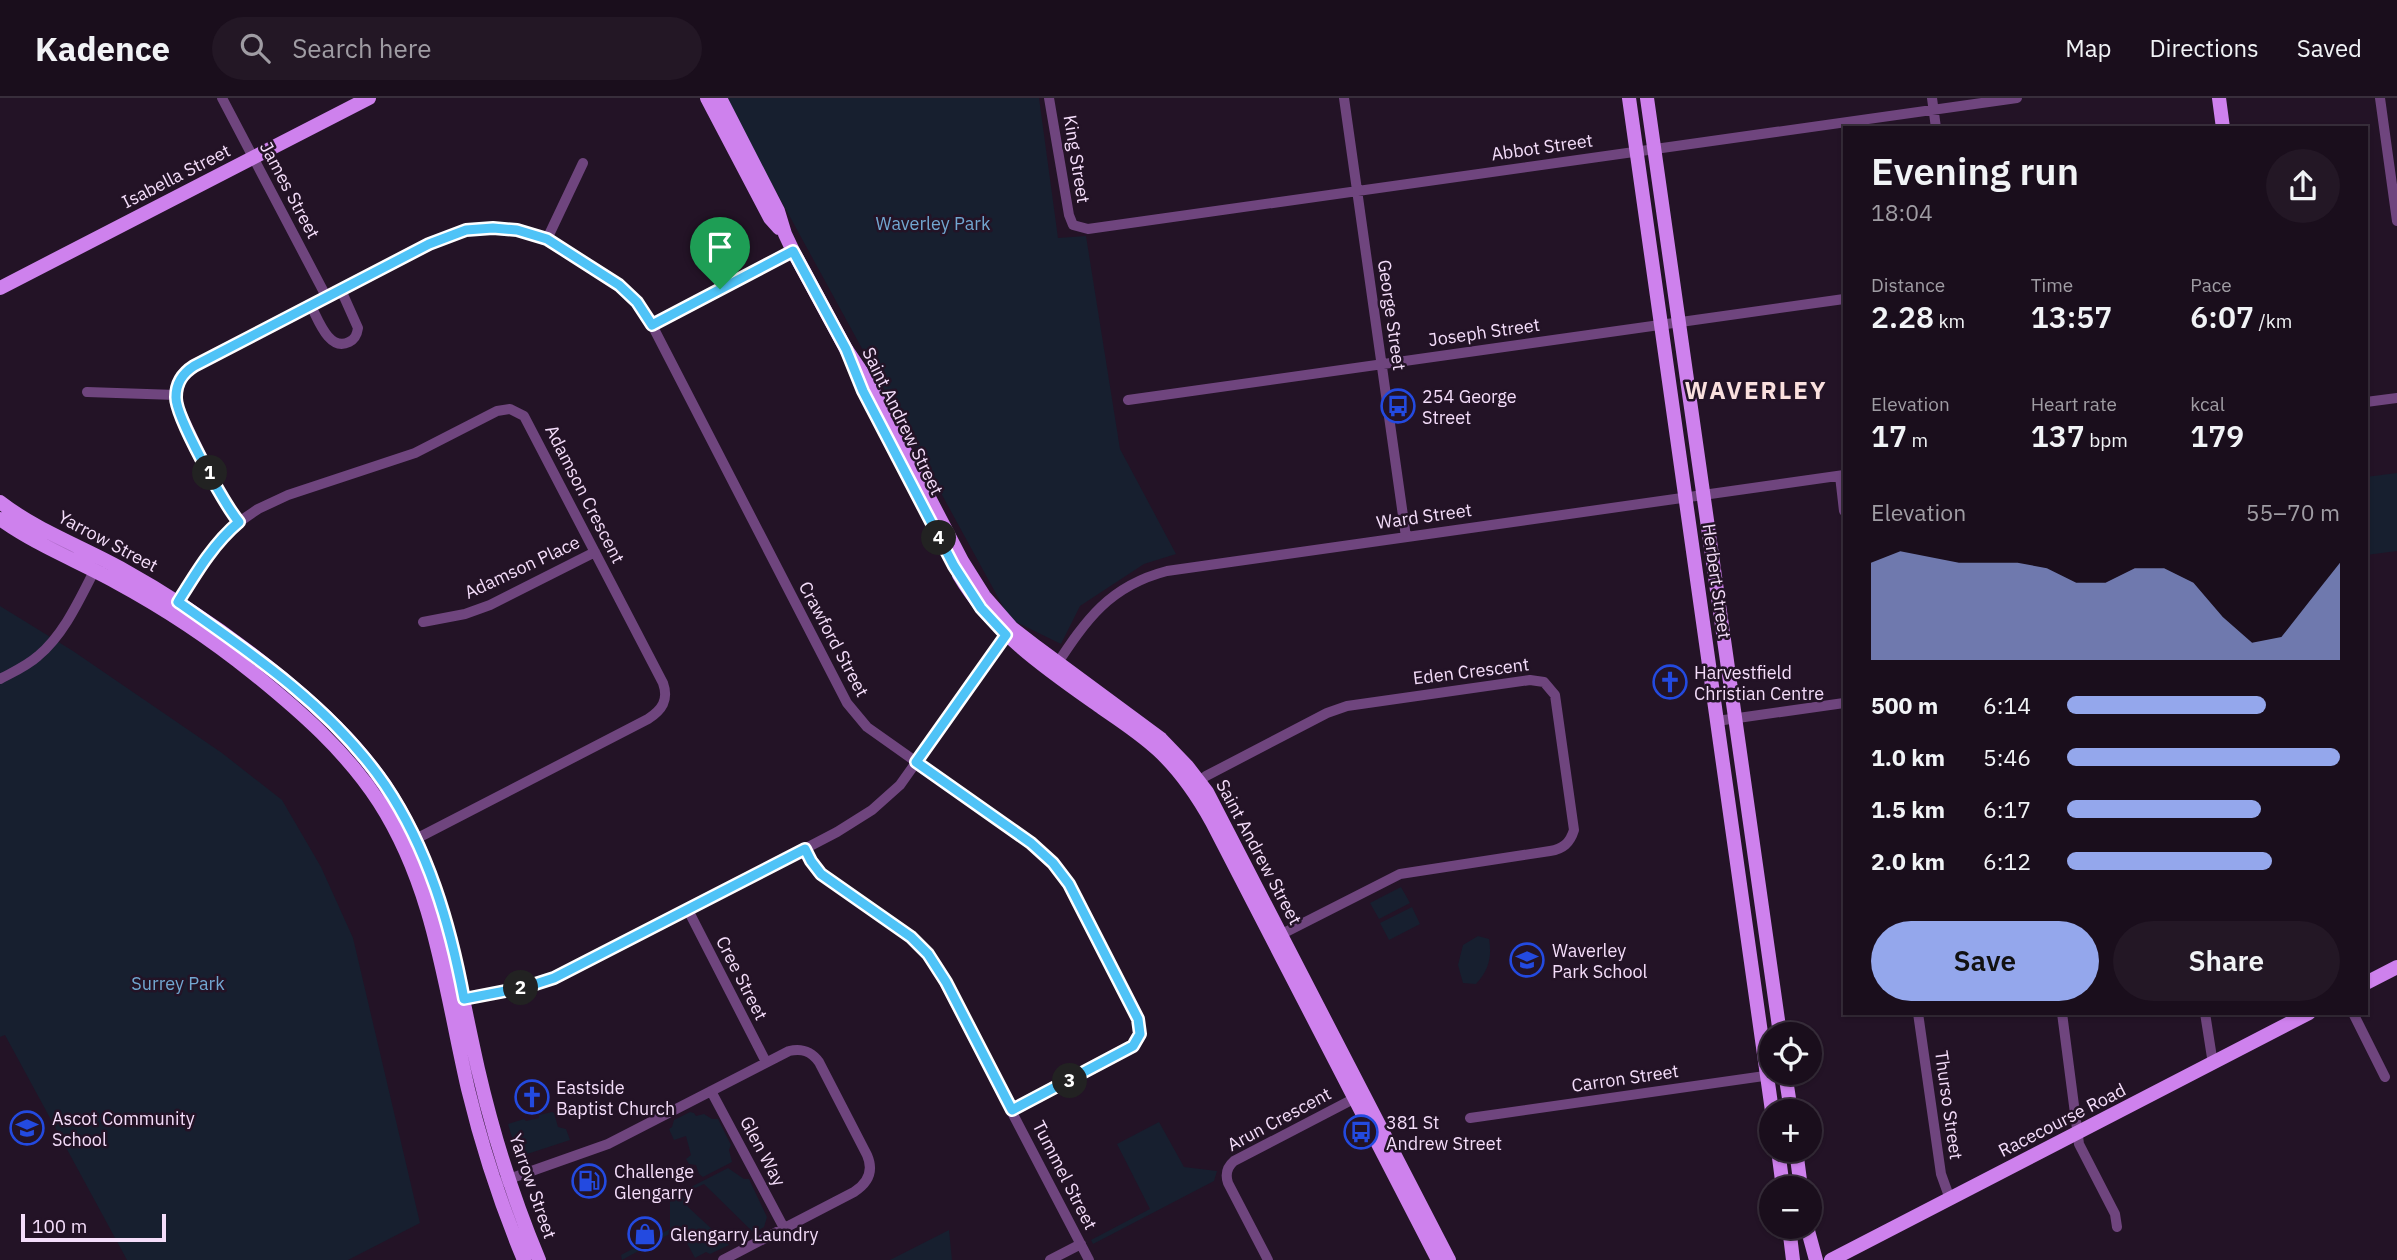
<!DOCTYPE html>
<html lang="en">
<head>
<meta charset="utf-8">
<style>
	body { margin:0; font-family:"IBM Plex Sans",sans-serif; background:#231725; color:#f1f3f6; height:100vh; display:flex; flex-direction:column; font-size:26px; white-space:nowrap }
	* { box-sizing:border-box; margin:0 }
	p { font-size:23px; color:#9f9ca3 }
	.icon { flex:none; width:38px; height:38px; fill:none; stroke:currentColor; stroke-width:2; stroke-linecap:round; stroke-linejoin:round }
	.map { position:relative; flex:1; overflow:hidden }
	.sheet { position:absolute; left:1843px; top:28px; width:525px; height:889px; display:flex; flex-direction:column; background:#1a0e1c; border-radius:0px; box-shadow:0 2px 5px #0004,0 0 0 2px #382e3b }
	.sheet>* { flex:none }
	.buttons { position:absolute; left:1759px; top:924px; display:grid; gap:14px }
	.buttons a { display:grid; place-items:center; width:63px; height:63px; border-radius:50%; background:#1a0e1c; box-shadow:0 2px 5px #0004,0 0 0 2px #382e3b; font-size:35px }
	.scale { position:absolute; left:21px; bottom:18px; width:145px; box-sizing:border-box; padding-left:7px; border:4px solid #f4ddfa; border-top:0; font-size:19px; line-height:24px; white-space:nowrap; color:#f4ddfa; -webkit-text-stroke:5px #231326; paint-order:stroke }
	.pin { position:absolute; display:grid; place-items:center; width:60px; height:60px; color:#fff; margin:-72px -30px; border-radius:50% 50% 50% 0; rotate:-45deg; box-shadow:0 0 7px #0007 }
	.pin .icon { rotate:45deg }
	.km { position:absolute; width:35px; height:35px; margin:-18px; border-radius:50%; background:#222; color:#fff; font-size:19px; line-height:35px; text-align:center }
	.round { display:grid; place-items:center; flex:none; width:74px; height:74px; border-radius:37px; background:#231725 }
	.overview { display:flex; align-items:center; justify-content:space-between; height:119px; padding:0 28px }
	h1 { font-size:38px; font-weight:600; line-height:52px }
	.metrics { display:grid; grid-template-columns:repeat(3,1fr); gap:10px; height:119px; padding:7px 28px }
	.metrics div { display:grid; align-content:center }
	.metrics b { font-size:30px; font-weight:600 }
	.metrics small { font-size:19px; font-weight:400 }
	.metrics p { font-size:19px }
	.chart { height:196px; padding:14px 28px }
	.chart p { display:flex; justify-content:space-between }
	.chart svg { width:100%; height:126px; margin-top:7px; fill:#94a7ec; opacity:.7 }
	.button { display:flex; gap:14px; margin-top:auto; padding:14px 28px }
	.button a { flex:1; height:80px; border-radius:42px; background:#94a7ec; color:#111; font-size:28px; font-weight:600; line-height:80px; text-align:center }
	.button a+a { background:#231725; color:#f1f3f6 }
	ul { padding:0 28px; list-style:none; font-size:23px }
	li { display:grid; grid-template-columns:112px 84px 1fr; align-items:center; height:52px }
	li i { height:18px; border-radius:9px; background:#94a7ec }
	header { display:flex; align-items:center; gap:42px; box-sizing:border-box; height:98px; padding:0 35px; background:#1a0e1c; border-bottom:2px solid #382e3b }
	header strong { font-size:33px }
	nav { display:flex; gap:38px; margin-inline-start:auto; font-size:24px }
	.search { width:490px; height:63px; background:#231725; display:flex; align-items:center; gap:18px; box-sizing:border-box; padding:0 24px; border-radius:38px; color:#9f9ca3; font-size:26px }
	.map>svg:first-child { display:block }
	.green { fill:#171f2f }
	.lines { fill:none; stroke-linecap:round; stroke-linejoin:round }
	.street { stroke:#6f457e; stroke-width:10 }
	.secondary { stroke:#ce81ed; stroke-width:14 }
	.route-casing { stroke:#fff; stroke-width:14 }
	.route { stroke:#4fc3f7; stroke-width:9 }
	.labels { text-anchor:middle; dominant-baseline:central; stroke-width:5; stroke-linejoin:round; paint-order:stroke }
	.street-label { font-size:18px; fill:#f4ddfa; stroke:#231326 }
	.park-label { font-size:18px; fill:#72a7d1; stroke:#231326 }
	.poi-label { font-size:18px; fill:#f4ddfa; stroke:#231326; text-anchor:start }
	.district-label { font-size:24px; font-weight:bold; letter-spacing:2px; fill:#fae0de; stroke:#231326 }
</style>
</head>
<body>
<header>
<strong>Kadence</strong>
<div class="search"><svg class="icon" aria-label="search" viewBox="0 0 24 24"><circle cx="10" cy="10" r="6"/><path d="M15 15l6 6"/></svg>Search here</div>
<nav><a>Map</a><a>Directions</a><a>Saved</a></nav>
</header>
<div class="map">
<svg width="2397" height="1162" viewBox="0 0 2397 1162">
	<rect width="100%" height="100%" fill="#231326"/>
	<path class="green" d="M 725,0 L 1039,0 L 1058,140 L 1086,138 L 1120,351 L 1176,456 L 1144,466 L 1080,508 L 1061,546 L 1010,521 L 1000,503 Z
		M 2397,375 L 2397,453 L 2366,457 L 2366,379 Z
		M 0,508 L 73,553 L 222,655 L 282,702 L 321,769 L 353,840 L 420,1125 L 348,1162 L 127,1162 L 5,937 L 0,939 Z
		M 1401,789 L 1410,805 L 1379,821 L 1370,805 Z
		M 1412,809 L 1420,826 L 1389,842 L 1380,825 Z
		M 1478,838 L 1489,841 C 1492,859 1489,872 1476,886 L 1463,885 L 1458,867 L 1463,847 Z
		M 552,1014 L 554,1015 L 558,1029 L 566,1031 L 570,1042 L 518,1059 L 508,1026 L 524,1021 L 526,1023 L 539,1020 L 539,1017 Z
		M 690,1014 L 694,1015 L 696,1018 L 704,1016 L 712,1021 L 718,1021 L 731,1047 L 729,1052 L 732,1064 L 703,1079 L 699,1076 L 696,1067 L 689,1066 L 686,1061 L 691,1057 L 686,1038 L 674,1042 L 669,1031 L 672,1029 L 674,1022 Z
		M 1159,1024 L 1184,1069 L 1217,1073 L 1214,1083 L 1093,1146 L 1091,1142 L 1150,1111 L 1117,1046 Z
		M 728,1070 L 744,1081 L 749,1081 L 767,1119 L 764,1129 L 754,1135 L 704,1086 L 691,1092 L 689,1090 Z
		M 679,1090 L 688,1109 L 729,1147 L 710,1156 L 706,1154 L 695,1160 L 681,1134 L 673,1134 L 622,1162 L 621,1157 L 670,1131 L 670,1104 Z
		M 949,1132 L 952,1162 L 890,1162 Z"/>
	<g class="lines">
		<path class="street" d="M 222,0 L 327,200
			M 1049,0 L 1069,117 L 1073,127 L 1088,131 L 2017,0
			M 1344,0 L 1406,439
			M 1932,0 L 1936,30
			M 2380,0 L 2397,123
			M 547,141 L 583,65
			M 311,208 C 318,221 329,254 349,244 C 355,241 357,237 358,230 L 341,192
			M 652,227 L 793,153
			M 87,294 L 176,297
			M 1128,302 L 1844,201
			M 2366,304 L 2397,300
			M 1840,378 L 1844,413
			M 239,424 L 213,382 L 176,304 C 175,287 181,277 194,268 L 430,146 C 496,116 528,130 586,165 C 613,182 636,198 652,227 L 847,605 L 867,629 L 1031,745 L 1053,765 L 1069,786 L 1138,921 L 1140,936 L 1133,949 L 1012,1012
			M 174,511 L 219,443 L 239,424 L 258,411 L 288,397 L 415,355 L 497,313 L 510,311 L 524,318 L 663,585 C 669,602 662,612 648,621 L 410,744
			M 423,524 L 465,516 L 490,507 L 595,454
			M 1055,569 C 1086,522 1109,488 1167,473 L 1844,377
			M 0,581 C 13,574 27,568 38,558 C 67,534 83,493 101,460
			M 1717,623 L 1844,605
			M 1194,687 L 1206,678 L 1327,615 L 1347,608 L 1530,582 L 1544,584 L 1555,597 L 1574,732 C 1570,745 1563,751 1550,753 L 1400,776 L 1276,839
			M 805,751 L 811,763 L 821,776 L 911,839 L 934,865 L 1089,1162
			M 688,812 L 766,964
			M 457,902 L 526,889 L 564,876 L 837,734 L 872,712 L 900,687 L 1010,532
			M 1918,915 L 1941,1076 L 1950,1101
			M 2062,915 L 2079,1046 L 2115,1116 L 2117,1129
			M 2205,915 L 2213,966
			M 2353,915 L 2385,979
			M 711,993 L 784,1130
			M 1470,1020 L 1785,975
			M 495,1086 L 608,1046 L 789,953 C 802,950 811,953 819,964 L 867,1057 C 874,1073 868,1085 854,1094 L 723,1162
			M 1050,1162 L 1081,1146
			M 1268,1162 L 1228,1085 C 1225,1076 1227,1069 1234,1063 L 1361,997"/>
		<path class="secondary" d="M 707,0 L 770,120 L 779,130
			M 720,0 L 778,113 L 785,136 L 793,153 L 846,251 L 871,288 L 962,463 L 984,498 L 1012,530 L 1034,547 L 1161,641 L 1187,668 L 1207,694 L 1449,1162
			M 1629,0 L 1772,1013
			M 1647,0 L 1780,936
			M 2219,0 L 2223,30
			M 0,190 L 369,0
			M 0,404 C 36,432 80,448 120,470 C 167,496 211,525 253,557 C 301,594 350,636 384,686 C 444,775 455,870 478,971 C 493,1036 513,1100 539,1162
			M 0,421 C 36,447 78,463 116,484 C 164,510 211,541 253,575 C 300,613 346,653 379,704 C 435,791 445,892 468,991 C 482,1049 501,1107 524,1162
			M 959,477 C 994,536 1048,572 1102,610 C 1121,623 1141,636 1158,652 C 1181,673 1197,697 1212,724 L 1438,1162
			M 2366,885 L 2397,869
			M 1785,975 L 1791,1013
			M 1778,1052 L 1783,1090
			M 1796,1052 L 1801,1090
			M 1789,1129 L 1793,1162
			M 1807,1129 L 1816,1162
			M 1831,1162 L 2309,915"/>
	</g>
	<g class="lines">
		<defs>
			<path id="route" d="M 493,130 L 517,132 L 547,141 L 619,187 L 637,204 L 652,227 L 793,153 L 846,251 L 863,293 L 954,468 L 981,510 L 1006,537 L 916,664 L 1031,745 L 1053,765 L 1069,786 L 1138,921 L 1140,936 L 1133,948 L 1012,1012 L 946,884 L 928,856 L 911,839 L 821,776 L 811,763 L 805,751 L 554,880 L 526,889 L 464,901 C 450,826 428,751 385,687 C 333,611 253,556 178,504 C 196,475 213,446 239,424 C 225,407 175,318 176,299 C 176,284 183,275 194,268 L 429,146 L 466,132 Z"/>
		</defs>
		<use href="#route" class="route-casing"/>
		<use href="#route" class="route"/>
	</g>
	<defs>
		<symbol id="bus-ring" viewBox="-11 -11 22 22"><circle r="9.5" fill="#231326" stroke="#234ae0" stroke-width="1.5"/><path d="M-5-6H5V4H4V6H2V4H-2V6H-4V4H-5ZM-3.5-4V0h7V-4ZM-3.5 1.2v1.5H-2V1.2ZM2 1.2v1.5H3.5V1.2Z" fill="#234ae0"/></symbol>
		<symbol id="church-ring" viewBox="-11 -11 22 22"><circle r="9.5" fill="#231326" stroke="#234ae0" stroke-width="1.5"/><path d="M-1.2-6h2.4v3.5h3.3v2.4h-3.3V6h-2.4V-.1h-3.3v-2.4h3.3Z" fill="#234ae0"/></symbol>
		<symbol id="school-ring" viewBox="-11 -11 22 22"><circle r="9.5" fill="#231326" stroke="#234ae0" stroke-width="1.5"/><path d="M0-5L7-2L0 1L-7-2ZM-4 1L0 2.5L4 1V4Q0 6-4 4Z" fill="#234ae0"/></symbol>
		<symbol id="fuel-ring" viewBox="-11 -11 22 22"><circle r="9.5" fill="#231326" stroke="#234ae0" stroke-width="1.5"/><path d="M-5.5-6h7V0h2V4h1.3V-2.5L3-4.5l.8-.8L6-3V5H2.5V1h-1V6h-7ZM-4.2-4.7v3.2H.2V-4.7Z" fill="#234ae0"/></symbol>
		<symbol id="shop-ring" viewBox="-11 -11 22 22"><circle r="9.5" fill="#231326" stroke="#234ae0" stroke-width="1.5"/><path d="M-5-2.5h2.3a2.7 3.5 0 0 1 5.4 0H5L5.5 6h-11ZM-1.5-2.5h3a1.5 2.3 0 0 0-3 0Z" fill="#234ae0"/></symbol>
	</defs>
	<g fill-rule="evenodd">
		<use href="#bus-ring" x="1379" y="289" width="38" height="38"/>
		<use href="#church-ring" x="1651" y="565" width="38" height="38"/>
		<use href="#school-ring" x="1508" y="843" width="38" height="38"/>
		<use href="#church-ring" x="513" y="980" width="38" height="38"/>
		<use href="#school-ring" x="8" y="1011" width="38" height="38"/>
		<use href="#bus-ring" x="1342" y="1015" width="38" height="38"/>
		<use href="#fuel-ring" x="570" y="1064" width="38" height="38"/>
		<use href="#shop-ring" x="626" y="1117" width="38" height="38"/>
	</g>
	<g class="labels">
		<g class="street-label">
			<text transform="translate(1542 49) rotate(-8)">Abbot Street</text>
			<text transform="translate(1077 61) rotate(81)">King Street</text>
			<text transform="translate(176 78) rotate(-27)">Isabella Street</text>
			<text transform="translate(290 92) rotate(62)">James Street</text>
			<text transform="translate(1392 217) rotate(82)">George Street</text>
			<text transform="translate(1484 234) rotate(-8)">Joseph Street</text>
			<text transform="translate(903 323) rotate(64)">Saint Andrew Street</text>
			<text transform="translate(585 396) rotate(63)">Adamson Crescent</text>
			<text transform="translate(1424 418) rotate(-8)">Ward Street</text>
			<text transform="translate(108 443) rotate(28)">Yarrow Street</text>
			<text transform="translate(522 469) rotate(-25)">Adamson Place</text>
			<text transform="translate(1717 483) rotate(82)">Herbert Street</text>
			<text transform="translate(834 541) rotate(62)">Crawford Street</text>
			<text transform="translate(1471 573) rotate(-7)">Eden Crescent</text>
			<text transform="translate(1259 754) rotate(62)">Saint Andrew Street</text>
			<text transform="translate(742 880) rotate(63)">Cree Street</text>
			<text transform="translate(1625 980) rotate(-8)">Carron Street</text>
			<text transform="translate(1949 1007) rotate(82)">Thurso Street</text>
			<text transform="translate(1279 1021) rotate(-28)">Arun Crescent</text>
			<text transform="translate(2062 1022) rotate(-27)">Racecourse Road</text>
			<text transform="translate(763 1053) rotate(62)">Glen Way</text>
			<text transform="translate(1065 1077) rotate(63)">Tummel Street</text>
			<text transform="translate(533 1088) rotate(71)">Yarrow Street</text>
		</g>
		<g class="park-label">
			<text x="933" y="125">Waverley Park</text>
			<text x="178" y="885">Surrey Park</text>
		</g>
		<g class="poi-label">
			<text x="1422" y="298">254 George<tspan x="1422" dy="21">Street</tspan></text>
			<text x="1694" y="574">Harvestfield<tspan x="1694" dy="21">Christian Centre</tspan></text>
			<text x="1552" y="852">Waverley<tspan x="1552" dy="21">Park School</tspan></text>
			<text x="556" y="989">Eastside<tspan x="556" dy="21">Baptist Church</tspan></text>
			<text x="52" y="1020">Ascot Community<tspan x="52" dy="21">School</tspan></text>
			<text x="1386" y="1024">381 St<tspan x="1386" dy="21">Andrew Street</tspan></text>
			<text x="614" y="1073">Challenge<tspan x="614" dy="21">Glengarry</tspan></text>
			<text x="670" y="1136">Glengarry Laundry</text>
		</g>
		<g class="district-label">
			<text x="1756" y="292">WAVERLEY</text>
		</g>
	</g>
</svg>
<div class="buttons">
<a><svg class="icon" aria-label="locate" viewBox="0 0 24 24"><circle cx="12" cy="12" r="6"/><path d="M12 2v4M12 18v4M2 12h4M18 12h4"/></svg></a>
<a>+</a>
<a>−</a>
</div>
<div class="scale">100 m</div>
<div class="pin" style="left:720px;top:191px;background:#1e9e55"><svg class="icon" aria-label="arrive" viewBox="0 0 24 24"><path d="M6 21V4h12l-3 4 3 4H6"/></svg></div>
<b class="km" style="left:210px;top:375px">1</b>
<b class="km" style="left:521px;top:890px">2</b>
<b class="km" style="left:1070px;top:983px">3</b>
<b class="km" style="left:939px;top:440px">4</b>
<section class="sheet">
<div class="overview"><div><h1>Evening run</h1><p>18:04</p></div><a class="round"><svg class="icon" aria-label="share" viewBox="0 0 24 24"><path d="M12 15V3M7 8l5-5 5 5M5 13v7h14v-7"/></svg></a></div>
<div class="metrics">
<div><p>Distance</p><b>2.28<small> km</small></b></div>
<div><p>Time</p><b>13:57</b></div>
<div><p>Pace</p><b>6:07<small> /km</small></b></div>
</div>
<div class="metrics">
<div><p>Elevation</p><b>17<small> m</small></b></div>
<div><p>Heart rate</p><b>137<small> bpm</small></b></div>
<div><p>kcal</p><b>179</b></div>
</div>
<div class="chart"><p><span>Elevation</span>55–70 m</p>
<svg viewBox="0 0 160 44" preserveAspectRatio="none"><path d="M0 44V10L10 6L20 8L30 10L40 10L50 10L60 12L70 17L80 17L90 12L100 12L110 17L120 29L130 38L140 36L150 23L160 10V44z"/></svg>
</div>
<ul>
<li><b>500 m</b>6:14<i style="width:73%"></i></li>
<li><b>1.0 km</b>5:46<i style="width:100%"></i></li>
<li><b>1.5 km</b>6:17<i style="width:71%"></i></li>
<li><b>2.0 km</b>6:12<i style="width:75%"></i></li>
</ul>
<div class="button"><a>Save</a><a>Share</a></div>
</section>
</div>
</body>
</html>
